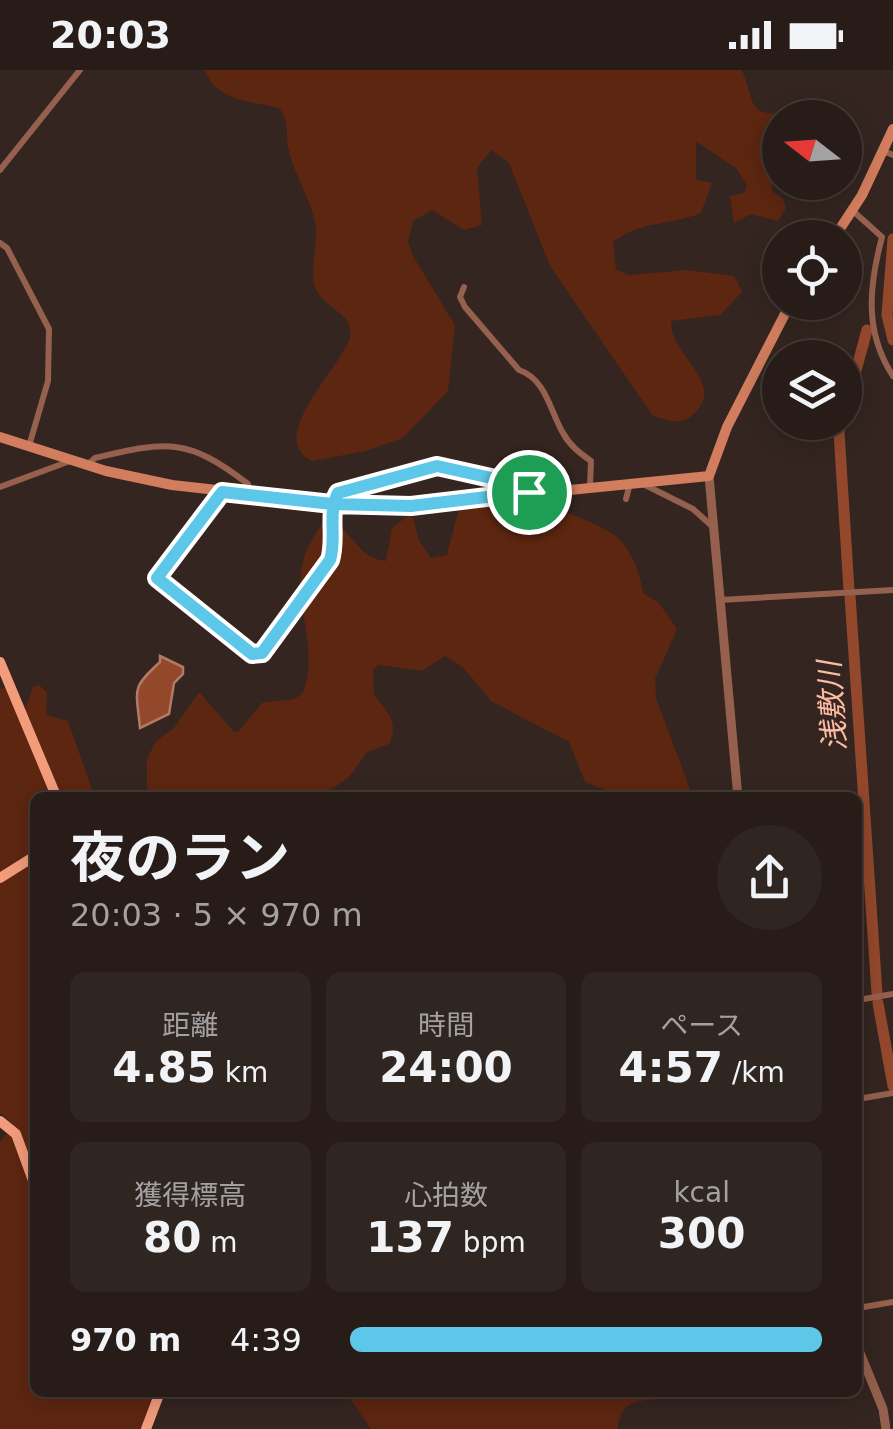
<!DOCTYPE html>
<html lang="ja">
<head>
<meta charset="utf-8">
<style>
	body { margin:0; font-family:"DejaVu Sans","Noto Sans JP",sans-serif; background:#2f2521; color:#f1f3f6; height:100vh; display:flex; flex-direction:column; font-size:38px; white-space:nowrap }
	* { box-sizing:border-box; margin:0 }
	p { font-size:32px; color:#a4a1a2 }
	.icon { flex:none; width:55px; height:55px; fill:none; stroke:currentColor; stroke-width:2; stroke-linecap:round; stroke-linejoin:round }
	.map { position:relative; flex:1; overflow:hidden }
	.side { position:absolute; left:30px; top:722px; width:832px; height:605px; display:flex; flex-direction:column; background:#271c18; border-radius:15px; box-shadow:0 5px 25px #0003,0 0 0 2px #433a37 }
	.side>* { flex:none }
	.needle { width:65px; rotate:287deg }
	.buttons { position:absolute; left:762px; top:30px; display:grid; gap:20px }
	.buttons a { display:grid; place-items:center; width:100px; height:100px; border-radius:50%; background:#271c18; box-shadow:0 5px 25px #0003,0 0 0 2px #433a37; font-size:50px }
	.pin { position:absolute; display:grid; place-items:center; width:85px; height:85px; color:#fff; margin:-42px; border:5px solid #fff; border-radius:50%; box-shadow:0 2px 10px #0007 }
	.round { display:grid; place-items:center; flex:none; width:105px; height:105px; border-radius:52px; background:#2f2521 }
	.summary { display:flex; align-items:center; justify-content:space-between; height:170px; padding:0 40px }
	h1 { font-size:55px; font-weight:700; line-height:75px }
	.metrics { display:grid; grid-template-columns:repeat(3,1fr); gap:15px; height:170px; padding:10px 40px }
	.metrics div { display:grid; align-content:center; border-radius:15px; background:#2f2521; text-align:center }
	.metrics b { font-size:42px; font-weight:700 }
	.metrics small { font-size:28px; font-weight:400 }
	.metrics p { font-size:28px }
	ul { padding:0 40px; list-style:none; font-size:32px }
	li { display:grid; grid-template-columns:160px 120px 1fr; align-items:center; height:75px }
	li i { height:25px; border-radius:12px; background:#5cc7e8 }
	.status { display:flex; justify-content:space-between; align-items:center; height:70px; padding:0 50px; background:#271c18; direction:ltr }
	.status svg { height:28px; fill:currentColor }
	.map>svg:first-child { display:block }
	.green { fill:#5d2610 }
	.water { fill:#93482c; stroke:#b27a65; stroke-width:2.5 }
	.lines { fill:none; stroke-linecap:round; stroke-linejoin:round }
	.river { stroke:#93482c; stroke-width:11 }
	.minor { stroke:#95604d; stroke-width:6 }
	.tertiary { stroke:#95604d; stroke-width:9 }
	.secondary { stroke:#d27d5e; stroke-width:10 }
	.primary { stroke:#f39c7c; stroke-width:10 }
	.route-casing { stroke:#fff; stroke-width:20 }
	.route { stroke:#5cc7e8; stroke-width:12 }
	.labels { text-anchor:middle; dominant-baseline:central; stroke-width:8; stroke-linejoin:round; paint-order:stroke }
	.water-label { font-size:30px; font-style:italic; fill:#fdbba4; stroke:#342520 }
</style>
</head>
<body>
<div class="status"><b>20:03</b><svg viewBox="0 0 49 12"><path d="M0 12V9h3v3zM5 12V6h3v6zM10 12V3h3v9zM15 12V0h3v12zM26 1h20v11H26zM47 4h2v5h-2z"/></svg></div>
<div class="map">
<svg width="893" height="1359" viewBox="0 0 893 1359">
	<rect width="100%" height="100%" fill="#342520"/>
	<path class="green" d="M 204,0 L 742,0 C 756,34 746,47 790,43 L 794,47 L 780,48 C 780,73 774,95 772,121 L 783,129 L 786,138 L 778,151 L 751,144 L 734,153 L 730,126 L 744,123 L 747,116 L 737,99 L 696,71 L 696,110 L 712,113 L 701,143 C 670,156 641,150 613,172 L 616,200 L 629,205 L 687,200 L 734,206 L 742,222 L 720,245 L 671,251 C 669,285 725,311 696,342 C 683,356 669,351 653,346 L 550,196 L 509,93 L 491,80 L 477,98 L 482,155 L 464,160 L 432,140 L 413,151 L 408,172 L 413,186 L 455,255 L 448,321 L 403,368 L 366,381 L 312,391 C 264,368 344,294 350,267 C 355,241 320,239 314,214 C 311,197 317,177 316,160 C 314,134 295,107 289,81 C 285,64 290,52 279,38 C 247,30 220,33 204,0 Z
		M 480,416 C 503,418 604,453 618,468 C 633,483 640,503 643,523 L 659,533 L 677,559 L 655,609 L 656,628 L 693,727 C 657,727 618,728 585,712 L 569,672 L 491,631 L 464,598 L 445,586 L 422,601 L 379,595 L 373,600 L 374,625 C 387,641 400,653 389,674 L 367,682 L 350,706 L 321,727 L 147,728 L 147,689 L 156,671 L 174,658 L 199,622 L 233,661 L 238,662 L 262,633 L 294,629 L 302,624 C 324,576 283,522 310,474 C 317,463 318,455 330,449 C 352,460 357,488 386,491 L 392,458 L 409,445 L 413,448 L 419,471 L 431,488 L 447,485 L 458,442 Z
		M 39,615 L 47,622 L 46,645 L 68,651 L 93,722 L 100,727 L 35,728 L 35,781 L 0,803 L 0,619 L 6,617 L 23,646 L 33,617 Z
		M 35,783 L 35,1322 L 155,1323 L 141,1359 L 0,1359 L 0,1072 L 14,1055 L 0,1043 L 0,812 L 28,795 Z
		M 346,1323 L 676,1323 C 650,1336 621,1321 618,1359 L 371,1359 Z"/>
	<path class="water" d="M 160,586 L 183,597 L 183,604 L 174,613 L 169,644 L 140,658 C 136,617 131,619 160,592 Z"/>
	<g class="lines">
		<path class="river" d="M 893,169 L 887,245 L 893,270
			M 845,341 L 867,260
			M 842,352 L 839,362 L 849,520
			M 850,526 L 877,923
			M 878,933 L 893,1016"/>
		<path class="minor" d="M 883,81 L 893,85
			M 0,100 L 80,0
			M 853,141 L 882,167 C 869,216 864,262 893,306
			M 0,173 L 7,178 L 49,259 L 48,311 L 29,376
			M 464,217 L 460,227 L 465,237 L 519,300 C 546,309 550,341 563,363 C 570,376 580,383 591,391 L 590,416
			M 87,395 L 95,388 C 167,371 187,367 248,414 L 247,424
			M 643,414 L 693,439 L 713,457
			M 0,417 L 70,391
			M 222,422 L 157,508 L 252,584 L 261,583 L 330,490 C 337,468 327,443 338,423 L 437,396 L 527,416 L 529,422
			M 626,429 L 630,413
			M 720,530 L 893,520
			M 858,930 L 893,924
			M 858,1029 L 893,1023
			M 858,1238 L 893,1232"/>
		<path class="tertiary" d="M 709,406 L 738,728
			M 858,1278 L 883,1339 L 886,1359"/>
		<path class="secondary" d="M 834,168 L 862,125 L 893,59
			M 0,367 L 106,401 L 172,415 L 333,433 L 411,436 L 709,406 L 727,357 L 791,232"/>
		<path class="primary" d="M 0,592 L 57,728
			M 0,808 L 35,786
			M 0,1051 L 16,1064 L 35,1116
			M 146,1359 L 160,1322"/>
	</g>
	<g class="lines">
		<defs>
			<path id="route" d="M 529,422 L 411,436 L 332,434 L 222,422 L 157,508 L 252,584 L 262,583 L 330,490 C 337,468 327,443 338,423 L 437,396 L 527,416 L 529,422"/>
		</defs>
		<use href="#route" class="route-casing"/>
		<use href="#route" class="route"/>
	</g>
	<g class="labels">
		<g class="water-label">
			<text transform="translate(832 636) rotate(-94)">浅敷川</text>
		</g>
	</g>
</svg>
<div class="buttons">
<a><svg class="needle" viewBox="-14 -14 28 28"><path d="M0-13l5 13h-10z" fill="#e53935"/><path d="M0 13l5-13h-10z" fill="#a4a1a2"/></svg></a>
<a><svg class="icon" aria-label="locate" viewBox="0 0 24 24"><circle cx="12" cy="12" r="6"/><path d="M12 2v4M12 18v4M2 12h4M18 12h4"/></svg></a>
<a><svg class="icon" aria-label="layers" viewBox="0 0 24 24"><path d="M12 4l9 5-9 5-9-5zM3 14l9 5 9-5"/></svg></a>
</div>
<div class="pin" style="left:529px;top:422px;background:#1e9e55"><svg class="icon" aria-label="arrive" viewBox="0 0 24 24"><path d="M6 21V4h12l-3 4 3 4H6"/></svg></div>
<section class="side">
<div class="summary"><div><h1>夜のラン</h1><p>20:03 · 5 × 970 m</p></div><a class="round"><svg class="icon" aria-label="share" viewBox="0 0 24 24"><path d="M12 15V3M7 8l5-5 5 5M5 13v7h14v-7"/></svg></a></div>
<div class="metrics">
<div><p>距離</p><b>4.85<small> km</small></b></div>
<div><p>時間</p><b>24:00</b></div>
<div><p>ペース</p><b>4:57<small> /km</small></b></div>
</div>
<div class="metrics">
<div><p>獲得標高</p><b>80<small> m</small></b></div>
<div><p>心拍数</p><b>137<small> bpm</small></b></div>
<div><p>kcal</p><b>300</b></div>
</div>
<ul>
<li><b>970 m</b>4:39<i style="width:100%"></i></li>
</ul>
</section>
</div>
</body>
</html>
